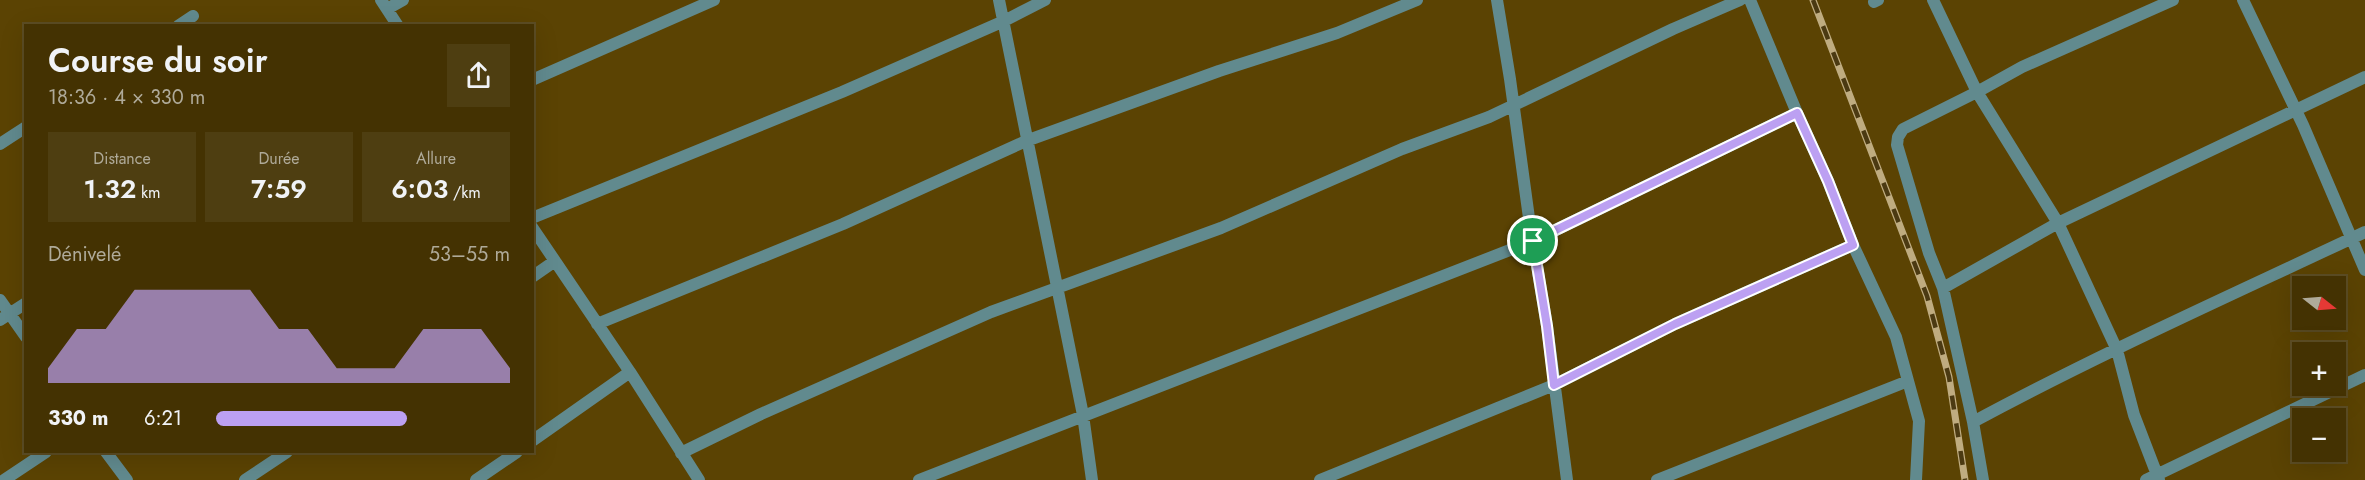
<!DOCTYPE html>
<html lang="fr">
<head>
<meta charset="utf-8">
<style>
	body { margin:0; font-family:Jost,sans-serif; background:#4e3e11; color:#f1f3f6; height:100vh; display:flex; flex-direction:column; font-size:22px; white-space:nowrap }
	* { box-sizing:border-box; margin:0 }
	p { font-size:20px; color:#afaa99 }
	.icon { flex:none; width:33px; height:33px; fill:none; stroke:currentColor; stroke-width:2; stroke-linecap:round; stroke-linejoin:round }
	.map { position:relative; flex:1; overflow:hidden }
	.panel { position:absolute; left:24px; top:24px; width:510px; height:429px; display:flex; flex-direction:column; background:#443202; border-radius:0px; box-shadow:0 6px 24px #0002,0 0 0 2px #5c4d24 }
	.panel>* { flex:none }
	.needle { width:39px; rotate:107deg }
	.controls { position:absolute; left:2292px; top:276px; display:grid; gap:12px }
	.controls a { display:grid; place-items:center; width:54px; height:54px; border-radius:0px; background:#443202; box-shadow:0 6px 24px #0002,0 0 0 2px #5c4d24; font-size:30px }
	.pin { position:absolute; display:grid; place-items:center; width:51px; height:51px; color:#fff; margin:-26px; border:3px solid #fff; border-radius:50%; box-shadow:0 2px 6px #0007 }
	.round { display:grid; place-items:center; flex:none; width:63px; height:63px; border-radius:0px; background:#4e3e11 }
	.overview { display:flex; align-items:center; justify-content:space-between; height:102px; padding:0 24px }
	h1 { font-size:33px; font-weight:600; line-height:45px }
	.metrics { display:grid; grid-template-columns:repeat(3,1fr); gap:9px; height:102px; padding:6px 24px }
	.metrics div { display:grid; align-content:center; border-radius:0px; background:#4e3e11; text-align:center }
	.metrics b { font-size:26px; font-weight:600 }
	.metrics small { font-size:16px; font-weight:400 }
	.metrics p { font-size:16px }
	.chart { height:168px; padding:12px 24px }
	.chart p { display:flex; justify-content:space-between }
	.chart svg { width:100%; height:108px; margin-top:6px; fill:#bca0f2; opacity:.7 }
	ul { padding:0 24px; list-style:none; font-size:20px }
	li { display:grid; grid-template-columns:96px 72px 1fr; align-items:center; height:45px }
	li i { height:15px; border-radius:8px; background:#bca0f2 }
	.map>svg:first-child { display:block }
	.lines { fill:none; stroke-linecap:round; stroke-linejoin:round }
	.street { stroke:#618a8e; stroke-width:12 }
	.rail-casing { stroke:#bfac80; stroke-width:7 }
	.rail { stroke:#4b3a12; stroke-width:4.5; stroke-dasharray:14; stroke-linecap:butt }
	.route-casing { stroke:#fff; stroke-width:12 }
	.route { stroke:#bca0f2; stroke-width:8 }
</style>
</head>
<body>
<div class="map">
<svg width="2365" height="480" viewBox="0 0 2365 480">
	<rect width="100%" height="100%" fill="#5b4303"/>
	<g class="lines">
		<path class="street" d="M 381,0 L 398,26
			M 999,0 L 1083,415 L 1092,480
			M 1497,0 L 1510,79 L 1529,218 L 1547,326 L 1567,480
			M 1750,0 L 1797,113 L 1828,181 L 1853,245 L 1896,337 L 1919,421 L 1916,480
			M 1933,0 L 1977,92 L 2058,223 L 2117,350 L 2134,415 L 2159,480
			M 2243,0 L 2303,125 L 2365,270
			M 1874,2 L 1878,0
			M 387,9 L 403,0
			M 178,26 L 193,16
			M 532,80 L 714,0
			M 0,144 L 26,127
			M 532,218 L 842,92 L 1004,21 L 1045,0
			M 532,227 L 630,372 L 699,480
			M 532,277 L 555,261
			M 1943,288 L 2058,223 L 2365,77
			M 0,300 L 26,337
			M 0,320 L 26,303
			M 597,324 L 843,224 L 1026,141 L 1219,71 L 1337,33 L 1417,0
			M 1973,422 C 2101,353 2234,294 2365,232
			M 532,441 L 630,372
			M 106,452 L 127,480
			M 681,453 L 761,414 L 991,312 L 1221,228 L 1402,149 L 1489,117 L 1673,29 L 1740,0
			M 4,480 L 46,452
			M 245,480 L 287,452
			M 476,480 L 517,452
			M 919,480 L 1533,241 L 1797,113
			M 1320,480 L 1554,385 L 1675,324 L 1853,245
			M 1657,480 L 1908,381
			M 1983,480 L 1973,422 L 1943,288 L 1929,253 L 1897,145 L 1898,137 L 1903,129 L 1977,92 L 2022,67 L 2173,0
			M 2146,480 L 2365,375"/>
		<defs>
			<path id="rail" d="M 1813,0 L 1927,296 L 1949,377 L 1965,480"/>
		</defs>
		<use href="#rail" class="rail-casing"/>
		<use href="#rail" class="rail"/>
	</g>
	<g class="lines">
		<defs>
			<path id="route" d="M 1797,113 L 1828,181 L 1853,245 L 1675,324 L 1554,385 L 1547,326 L 1533,241 Z"/>
		</defs>
		<use href="#route" class="route-casing"/>
		<use href="#route" class="route"/>
	</g>
</svg>
<div class="controls">
<a><svg class="needle" viewBox="-14 -14 28 28"><path d="M0-13l5 13h-10z" fill="#e53935"/><path d="M0 13l5-13h-10z" fill="#afaa99"/></svg></a>
<a>+</a>
<a>−</a>
</div>
<div class="pin" style="left:1533px;top:241px;background:#1e9e55"><svg class="icon" aria-label="arrive" viewBox="0 0 24 24"><path d="M6 21V4h12l-3 4 3 4H6"/></svg></div>
<section class="panel">
<div class="overview"><div><h1>Course du soir</h1><p>18:36 · 4 × 330 m</p></div><a class="round"><svg class="icon" aria-label="share" viewBox="0 0 24 24"><path d="M12 15V3M7 8l5-5 5 5M5 13v7h14v-7"/></svg></a></div>
<div class="metrics">
<div><p>Distance</p><b>1.32<small> km</small></b></div>
<div><p>Durée</p><b>7:59</b></div>
<div><p>Allure</p><b>6:03<small> /km</small></b></div>
</div>
<div class="chart"><p><span>Dénivelé</span>53–55 m</p>
<svg viewBox="0 0 160 44" preserveAspectRatio="none"><path d="M0 44V38L10 22L20 22L30 6L40 6L50 6L60 6L70 6L80 22L90 22L100 38L110 38L120 38L130 22L140 22L150 22L160 38V44z"/></svg>
</div>
<ul>
<li><b>330 m</b>6:21<i style="width:65%"></i></li>
</ul>
</section>
</div>
</body>
</html>
